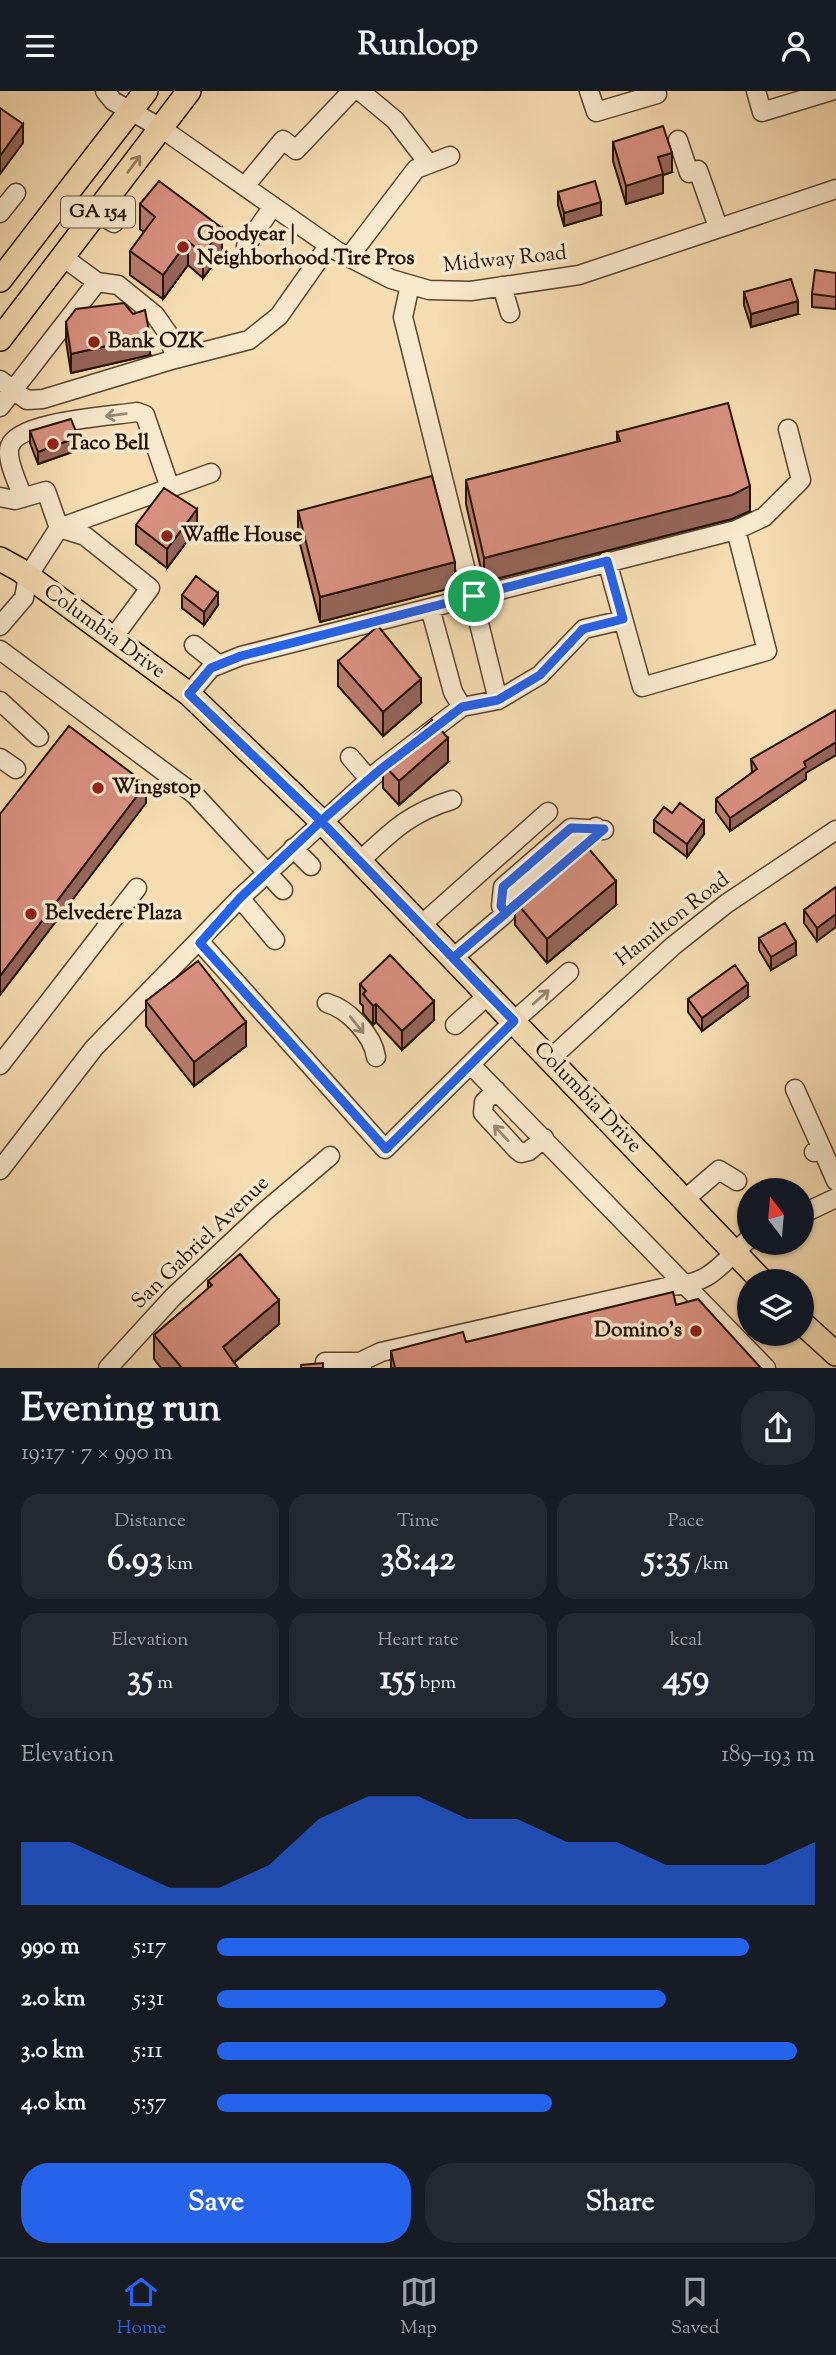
<!DOCTYPE html>
<html lang="en">
<head>
<meta charset="utf-8">
<style>
	body { margin:0; font-family:"Sorts Mill Goudy",serif; background:#242831; color:#f1f3f6; height:100vh; display:flex; flex-direction:column; font-size:26px; white-space:nowrap }
	* { box-sizing:border-box; margin:0 }
	p { font-size:23px; color:#9ea1a6 }
	.icon { flex:none; width:38px; height:38px; fill:none; stroke:currentColor; stroke-width:2; stroke-linecap:round; stroke-linejoin:round }
	.map { position:relative; height:1277px; overflow:hidden }
	.side { display:flex; flex-direction:column; background:#171b24; flex:1 }
	.side>* { flex:none }
	.needle { width:46px; rotate:344deg }
	.controls { position:absolute; left:737px; top:1087px; display:grid; gap:14px }
	.controls a { display:grid; place-items:center; width:77px; height:77px; border-radius:50%; background:#171b24; box-shadow:0 2px 5px #0004; font-size:35px }
	.pin { position:absolute; display:grid; place-items:center; width:60px; height:60px; color:#fff; margin:-30px; border:4px solid #fff; border-radius:50%; box-shadow:0 2px 7px #0007 }
	.round { display:grid; place-items:center; flex:none; width:74px; height:74px; border-radius:28px; background:#242831 }
	.summary { display:flex; align-items:center; justify-content:space-between; height:119px; padding:0 21px }
	h1 { font-size:38px; font-weight:800; line-height:52px }
	.figures { display:grid; grid-template-columns:repeat(3,1fr); gap:10px; height:119px; padding:7px 21px }
	.figures div { display:grid; align-content:center; border-radius:18px; background:#242831; text-align:center }
	.figures b { font-size:35px; font-weight:800 }
	.figures small { font-size:19px; font-weight:400 }
	.figures p { font-size:19px }
	.chart { height:196px; padding:14px 21px }
	.chart p { display:flex; justify-content:space-between }
	.chart svg { width:100%; height:126px; margin-top:7px; fill:#2563eb; opacity:.7 }
	.button { display:flex; gap:14px; margin-top:auto; padding:14px 21px }
	.button a { flex:1; height:80px; border-radius:28px; background:#2563eb; color:#fff; font-size:28px; font-weight:800; line-height:80px; text-align:center }
	.button a+a { background:#242831; color:#f1f3f6 }
	ul { padding:0 21px; list-style:none; font-size:23px }
	li { display:grid; grid-template-columns:112px 84px 1fr; align-items:center; height:52px }
	li i { height:18px; border-radius:9px; background:#2563eb }
	header { display:flex; justify-content:space-between; align-items:center; height:91px; padding:0 21px; background:#171b24; font-size:32px; font-weight:800 }
	.tab-bar { display:flex; justify-content:space-around; align-items:center; height:98px; border-top:2px solid #363941; background:#171b24; font-size:19px; color:#9ea1a6 }
	.tab-bar a { display:grid; justify-items:center; gap:4px }
	.tab-bar .on { color:#2563eb }
	.map>svg:first-child { display:block }
	.lines { fill:none; stroke-linecap:round; stroke-linejoin:round }
	.minor-casing { stroke:#59442c; stroke-width:21 }
	.major-casing { stroke:#251100; stroke-width:26 }
	.minor { stroke:#f8e8cc; stroke-width:18 }
	.major { stroke:#f5dcb1; stroke-width:23 }
	.wall { fill:#b97c6d; stroke:#251100; stroke-width:2 }
	.shaded-wall { fill:#966559; stroke:#251100; stroke-width:2 }
	.building { fill:#d7907f; stroke:#251100; stroke-width:2 }
	.oneway { stroke:#978161 }
	.oneway2 { stroke:#998770 }
	.route-casing { stroke:#fff; stroke-width:14 }
	.route { stroke:#2563eb; stroke-width:9 }
	.poi-dot { fill:#8f2418; stroke:#f8e8cc; stroke-width:2.5 }
	.labels { text-anchor:middle; dominant-baseline:central; stroke-width:7; stroke-linejoin:round; paint-order:stroke }
	.shield { fill:#f8e8cc; stroke:#64523d; stroke-width:2 }
	.shield-label { font-size:19px; font-weight:bold; fill:#251100 }
	.poi-label { font-size:21px; font-weight:bold; fill:#251100; stroke:#f8e8cc; text-anchor:start }
	.street-label { font-size:21px; fill:#251100; stroke:#f8e8cc }
</style>
</head>
<body>
<header><svg class="icon" aria-label="menu" viewBox="0 0 24 24"><path d="M4 6h16M4 12h16M4 18h16"/></svg>Runloop<svg class="icon" aria-label="person" viewBox="0 0 24 24"><circle cx="12" cy="8" r="4"/><path d="M4 21q1-7 8-7t8 7"/></svg></header>
<div class="map">
<svg width="836" height="1277" viewBox="0 0 836 1277">
	<rect width="100%" height="100%" fill="#f5dcb1"/>
	<filter id="stains"><feTurbulence type="fractalNoise" baseFrequency=".00286" numOctaves="4"/><feColorMatrix values="0 0 0 0 .2 0 0 0 0 .09 0 0 0 0 .02 0 0 0 .5 -.17"/></filter>
	<radialGradient id="worn" r=".72"><stop offset=".6" stop-color="#630" stop-opacity="0"/><stop offset="1" stop-color="#630" stop-opacity=".3"/></radialGradient>
	<g class="lines">
		<defs>
			<path id="minor" d="M 105,0 L 113,10 L 161,37 L 337,160 L 391,188 L 429,199 L 471,200 L 579,184 L 836,98
				M 360,0 L 395,29 L 429,73
				M 589,0 L 596,21 L 657,3
				M 756,0 L 762,21 L 831,0
				M 678,49 L 689,82
				M 698,79 L 718,136
				M 245,95 L 283,49 L 296,59 L 352,0
				M 0,122 L 16,102
				M 97,122 L 114,132
				M 246,155 L 273,115
				M 63,166 L 97,191 L 118,194 L 155,224 L 169,244 L 175,268 L 249,249 L 279,225 L 329,154
				M 349,166 L 416,78 L 450,65
				M 410,194 L 403,226 L 498,609 L 462,616
				M 502,195 L 510,222
				M 0,289 L 27,309 L 43,308 L 175,268
				M 0,316 L 97,191
				M 0,406 L 15,409 L 46,400 L 59,437 L 28,485 L 24,507 L 0,535
				M 23,407 C 19,394 5,368 10,355 C 18,330 113,325 137,321 L 145,324 L 170,397
				M 59,437 L 85,445 L 150,497 L 113,547
				M 59,437 L 211,382
				M 607,470 L 642,596 L 767,560 L 736,439
				M 194,554 L 219,574
				M 0,559 L 194,703 L 283,799
				M 189,603 L 211,577 L 241,565 L 736,439 L 764,426 L 801,389 L 788,338
				M 498,609 L 540,584 L 584,538 L 623,529
				M 0,610 L 39,646
				M 350,666 L 369,688
				M 0,667 L 16,678
				M 293,757 L 311,775
				M 360,770 C 391,741 409,722 452,709
				M 240,807 L 275,849
				M 501,815 L 596,736
				M 421,834 L 548,721
				M 200,851 L 385,1058 L 514,930 L 569,881
				M 453,867 L 506,822 L 501,815 L 503,796 L 571,737 L 604,739
				M 327,912 C 348,918 373,944 376,966
				M 455,934 L 488,904
				M 550,968 L 673,855 L 726,813 L 836,739
				M 0,974 L 137,797
				M 471,974 L 766,1277
				M 795,998 L 822,1058 L 814,1061
				M 496,999 L 484,1011 L 483,1022 L 516,1058 L 521,1062 L 529,1060 L 544,1047
				M 822,1058 L 836,1090
				M 0,1079 L 94,957 L 240,807 L 381,678 L 462,616 L 453,601 L 430,517
				M 684,1109 L 719,1079 L 737,1090
				M 802,1123 L 836,1107
				M 325,1271 L 360,1271 L 362,1277
				M 360,1271 L 381,1261 L 671,1195 C 712,1193 720,1173 749,1148
				M 108,1277 L 173,1206 L 264,1121 L 330,1065"/>
			<path id="major" d="M 0,189 L 146,0
				M 0,248 L 189,0
				M 0,468 L 20,479 L 189,603 L 321,730 L 762,1190
				M 802,1232 L 836,1263"/>
		</defs>
		<use href="#minor" class="minor-casing"/>
		<use href="#major" class="major-casing"/>
		<use href="#minor" class="minor"/>
		<use href="#major" class="major"/>
	</g>
	<path class="wall" d="M 613,51 L 672,81 L 663,84 L 663,102 L 626,113 L 613,70 Z
		M 558,101 L 601,124 L 564,135 L 558,114 Z
		M 140,113 L 222,162 L 203,187 L 188,174 L 163,208 L 130,184 L 130,160 L 144,141 L 140,138 Z
		M 836,182 L 836,218 L 812,216 L 812,203 Z
		M 744,201 L 798,223 L 751,236 L 744,214 Z
		M 66,231 L 150,264 L 71,282 L 66,250 Z
		M 30,340 L 78,359 L 38,373 L 30,352 Z
		M 617,341 L 750,420 L 732,428 L 484,491 L 466,413 L 466,389 L 617,351 Z
		M 298,420 L 455,496 L 320,531 L 298,445 Z
		M 136,434 L 197,437 L 167,477 L 136,453 Z
		M 182,504 L 218,514 L 204,534 L 182,517 Z
		M 338,570 L 421,612 L 383,645 L 338,595 Z
		M 751,668 L 806,682 L 806,688 L 730,740 L 716,721 L 716,708 L 752,682 Z
		M 448,671 L 399,714 L 383,697 L 383,673 Z
		M 654,729 L 704,743 L 687,766 L 654,741 Z
		M 836,796 L 817,850 L 804,832 L 804,819 Z
		M 515,810 L 616,814 L 547,872 L 515,834 Z
		M 759,847 L 796,864 L 771,879 L 759,859 Z
		M 360,893 L 434,929 L 402,959 L 376,931 L 373,934 L 363,922 L 363,915 L 360,912 Z
		M 748,906 L 702,940 L 688,921 L 688,908 Z
		M 146,910 L 246,955 L 194,995 L 146,935 Z
		M 208,1190 L 279,1233 L 234,1272 L 238,1277 L 161,1277 L 154,1268 L 154,1244 L 208,1198 Z
		M 676,1214 L 761,1277 L 391,1277 L 391,1260 L 466,1251 Z"/>
	<path class="shaded-wall" d="M 23,33 L 23,52 L 0,83 L 0,65 Z
		M 672,62 L 672,81 L 663,84 L 663,102 L 626,113 L 626,95 L 658,66 Z
		M 601,111 L 601,124 L 564,135 L 564,122 Z
		M 222,137 L 222,162 L 203,187 L 203,163 Z
		M 188,150 L 188,174 L 163,208 L 163,184 Z
		M 798,210 L 798,223 L 751,236 L 751,223 Z
		M 150,245 L 150,264 L 71,282 L 71,263 Z
		M 78,346 L 78,359 L 38,373 L 38,361 Z
		M 750,395 L 750,420 L 732,428 L 484,491 L 484,467 Z
		M 197,418 L 197,437 L 167,477 L 167,458 Z
		M 455,471 L 455,496 L 320,531 L 320,506 Z
		M 218,502 L 218,514 L 204,534 L 204,521 Z
		M 421,588 L 421,612 L 383,645 L 383,621 Z
		M 448,647 L 448,671 L 399,714 L 399,690 Z
		M 836,651 L 836,664 L 806,682 L 806,688 L 730,740 L 730,727 L 804,671 Z
		M 146,693 L 146,712 L 0,904 L 0,885 Z
		M 704,730 L 704,743 L 687,766 L 687,753 Z
		M 616,790 L 616,814 L 547,872 L 547,848 Z
		M 836,823 L 836,836 L 817,850 L 817,837 Z
		M 796,851 L 796,864 L 771,879 L 771,866 Z
		M 748,893 L 748,906 L 702,940 L 702,927 Z
		M 434,910 L 434,929 L 402,959 L 402,940 Z
		M 376,913 L 376,931 L 373,934 L 373,915 Z
		M 246,931 L 246,955 L 194,995 L 194,971 Z
		M 279,1209 L 279,1233 L 227,1277 L 223,1256 Z"/>
	<path class="building" d="M 0,17 L 23,33 L 0,65 Z
		M 663,35 L 672,62 L 658,66 L 663,83 L 626,95 L 613,51 Z
		M 159,90 L 222,137 L 203,163 L 188,150 L 163,184 L 130,160 L 155,126 L 140,113 Z
		M 595,90 L 601,111 L 564,122 L 558,101 Z
		M 815,179 L 836,182 L 836,206 L 812,203 Z
		M 791,188 L 798,210 L 751,223 L 744,201 Z
		M 124,212 L 133,223 L 145,219 L 150,245 L 71,263 L 66,231 L 76,218 Z
		M 728,312 L 750,395 L 732,404 L 484,467 L 466,389 L 620,350 L 617,341 Z
		M 71,328 L 78,346 L 38,361 L 30,340 Z
		M 432,385 L 455,471 L 320,506 L 298,420 Z
		M 164,397 L 197,418 L 167,458 L 136,434 Z
		M 196,485 L 218,502 L 204,521 L 182,504 Z
		M 378,535 L 421,588 L 383,621 L 338,570 Z
		M 836,619 L 836,651 L 804,671 L 806,676 L 730,727 L 716,708 L 757,678 L 751,668 Z
		M 432,629 L 448,647 L 399,690 L 383,673 Z
		M 69,635 L 146,693 L 0,885 L 0,723 Z
		M 680,712 L 704,730 L 687,753 L 654,729 L 664,716 L 672,722 Z
		M 584,752 L 616,790 L 547,848 L 515,810 Z
		M 836,796 L 836,823 L 817,837 L 804,819 Z
		M 785,832 L 796,851 L 771,866 L 759,847 Z
		M 390,864 L 434,910 L 402,940 L 376,913 L 373,915 L 363,903 L 366,900 L 360,893 Z
		M 198,870 L 246,931 L 194,971 L 146,910 Z
		M 735,874 L 748,893 L 702,927 L 688,908 Z
		M 240,1163 L 279,1209 L 223,1256 L 238,1277 L 182,1277 L 154,1244 L 212,1194 L 208,1190 Z
		M 673,1201 L 676,1214 L 698,1208 L 761,1277 L 395,1277 L 391,1260 L 463,1241 L 466,1251 Z
		M 323,1272 L 323,1277 L 301,1277 L 301,1274 Z"/>
	<defs><path id="oneway-shaft" d="M-6 0H5M1.5-3L5.5 0L1.5 3" fill="none" stroke-width="1.6" stroke-linecap="round" stroke-linejoin="round" transform="scale(1.75)"/></defs>
	<use class="oneway" href="#oneway-shaft" transform="translate(134 73) rotate(-53)"/>
	<g class="oneway2">
		<use href="#oneway-shaft" transform="translate(116 324) rotate(173)"/>
		<use href="#oneway-shaft" transform="translate(541 906) rotate(-42)"/>
		<use href="#oneway-shaft" transform="translate(357 934) rotate(51)"/>
		<use href="#oneway-shaft" transform="translate(501 1042) rotate(-133)"/>
	</g>
	<g class="lines">
		<defs>
			<path id="route" d="M 474,505 L 241,565 L 211,577 L 189,603 L 321,730 L 453,867 L 506,822 L 501,815 L 503,796 L 571,737 L 604,738 L 453,867 L 514,930 L 386,1058 L 200,852 L 240,807 L 321,730 L 381,678 L 462,616 L 498,609 L 540,584 L 583,538 L 623,528 L 607,470 L 474,505"/>
		</defs>
		<use href="#route" class="route-casing"/>
		<use href="#route" class="route"/>
	</g>
	<g class="poi-dot">
		<circle cx="183" cy="156" r="7"/>
		<circle cx="94" cy="251" r="7"/>
		<circle cx="53" cy="353" r="7"/>
		<circle cx="167" cy="445" r="7"/>
		<circle cx="98" cy="697" r="7"/>
		<circle cx="31" cy="823" r="7"/>
		<circle cx="696" cy="1240" r="7"/>
	</g>
	<g class="labels">
		<rect class="shield" x="61" y="105.5" width="74" height="31" rx="5"/>
		<g class="shield-label">
			<text x="98" y="121">GA 154</text>
		</g>
		<g class="poi-label">
			<text x="197" y="144">Goodyear |<tspan x="197" dy="24">Neighborhood Tire Pros</tspan></text>
			<text x="108" y="251">Bank OZK</text>
			<text x="67" y="353">Taco Bell</text>
			<text x="181" y="445">Waffle House</text>
			<text x="112" y="697">Wingstop</text>
			<text x="45" y="823">Belvedere Plaza</text>
			<text x="682" y="1240" text-anchor="end">Domino's</text>
		</g>
		<g class="street-label">
			<text transform="translate(505 169) rotate(-6)">Midway Road</text>
			<text transform="translate(104 541) rotate(36)">Columbia Drive</text>
			<text transform="translate(673 829) rotate(-38)">Hamilton Road</text>
			<text transform="translate(587 1007) rotate(46)">Columbia Drive</text>
			<text transform="translate(201 1152) rotate(-44)">San Gabriel Avenue</text>
		</g>
	</g>
	<rect width="100%" height="100%" filter="url(#stains)"/>
	<rect width="100%" height="100%" fill="url(#worn)"/>
</svg>
<div class="controls">
<a><svg class="needle" viewBox="-14 -14 28 28"><path d="M0-13l5 13h-10z" fill="#e53935"/><path d="M0 13l5-13h-10z" fill="#9ea1a6"/></svg></a>
<a><svg class="icon" aria-label="layers" viewBox="0 0 24 24"><path d="M12 4l9 5-9 5-9-5zM3 14l9 5 9-5"/></svg></a>
</div>
<div class="pin" style="left:474px;top:505px;background:#1e9e55"><svg class="icon" aria-label="arrive" viewBox="0 0 24 24"><path d="M6 21V4h12l-3 4 3 4H6"/></svg></div>
</div>
<section class="side">
<div class="summary"><div><h1>Evening run</h1><p>19:17 · 7 × 990 m</p></div><a class="round"><svg class="icon" aria-label="share" viewBox="0 0 24 24"><path d="M12 15V3M7 8l5-5 5 5M5 13v7h14v-7"/></svg></a></div>
<div class="figures">
<div><p>Distance</p><b>6.93<small> km</small></b></div>
<div><p>Time</p><b>38:42</b></div>
<div><p>Pace</p><b>5:35<small> /km</small></b></div>
</div>
<div class="figures">
<div><p>Elevation</p><b>35<small> m</small></b></div>
<div><p>Heart rate</p><b>155<small> bpm</small></b></div>
<div><p>kcal</p><b>459</b></div>
</div>
<div class="chart"><p><span>Elevation</span>189–193 m</p>
<svg viewBox="0 0 160 44" preserveAspectRatio="none"><path d="M0 44V22L10 22L20 30L30 38L40 38L50 30L60 14L70 6L80 6L90 14L100 14L110 22L120 22L130 30L140 30L150 30L160 22V44z"/></svg>
</div>
<ul>
<li><b>990 m</b>5:17<i style="width:89%"></i></li>
<li><b>2.0 km</b>5:31<i style="width:75%"></i></li>
<li><b>3.0 km</b>5:11<i style="width:97%"></i></li>
<li><b>4.0 km</b>5:57<i style="width:56%"></i></li>
</ul>
<div class="button"><a>Save</a><a>Share</a></div>
</section>
<nav class="tab-bar">
<a class="on"><svg class="icon" aria-label="home" viewBox="0 0 24 24"><path d="M3 11l9-7 9 7M6 9v11h12V9"/></svg>Home</a>
<a><svg class="icon" aria-label="map" viewBox="0 0 24 24"><path d="M3 6l6-2 6 2 6-2v14l-6 2-6-2-6 2zM9 4v14M15 6v14"/></svg>Map</a>
<a><svg class="icon" aria-label="saved" viewBox="0 0 24 24"><path d="M7 4h10v16l-5-4-5 4z"/></svg>Saved</a>
</nav>
</body>
</html>
